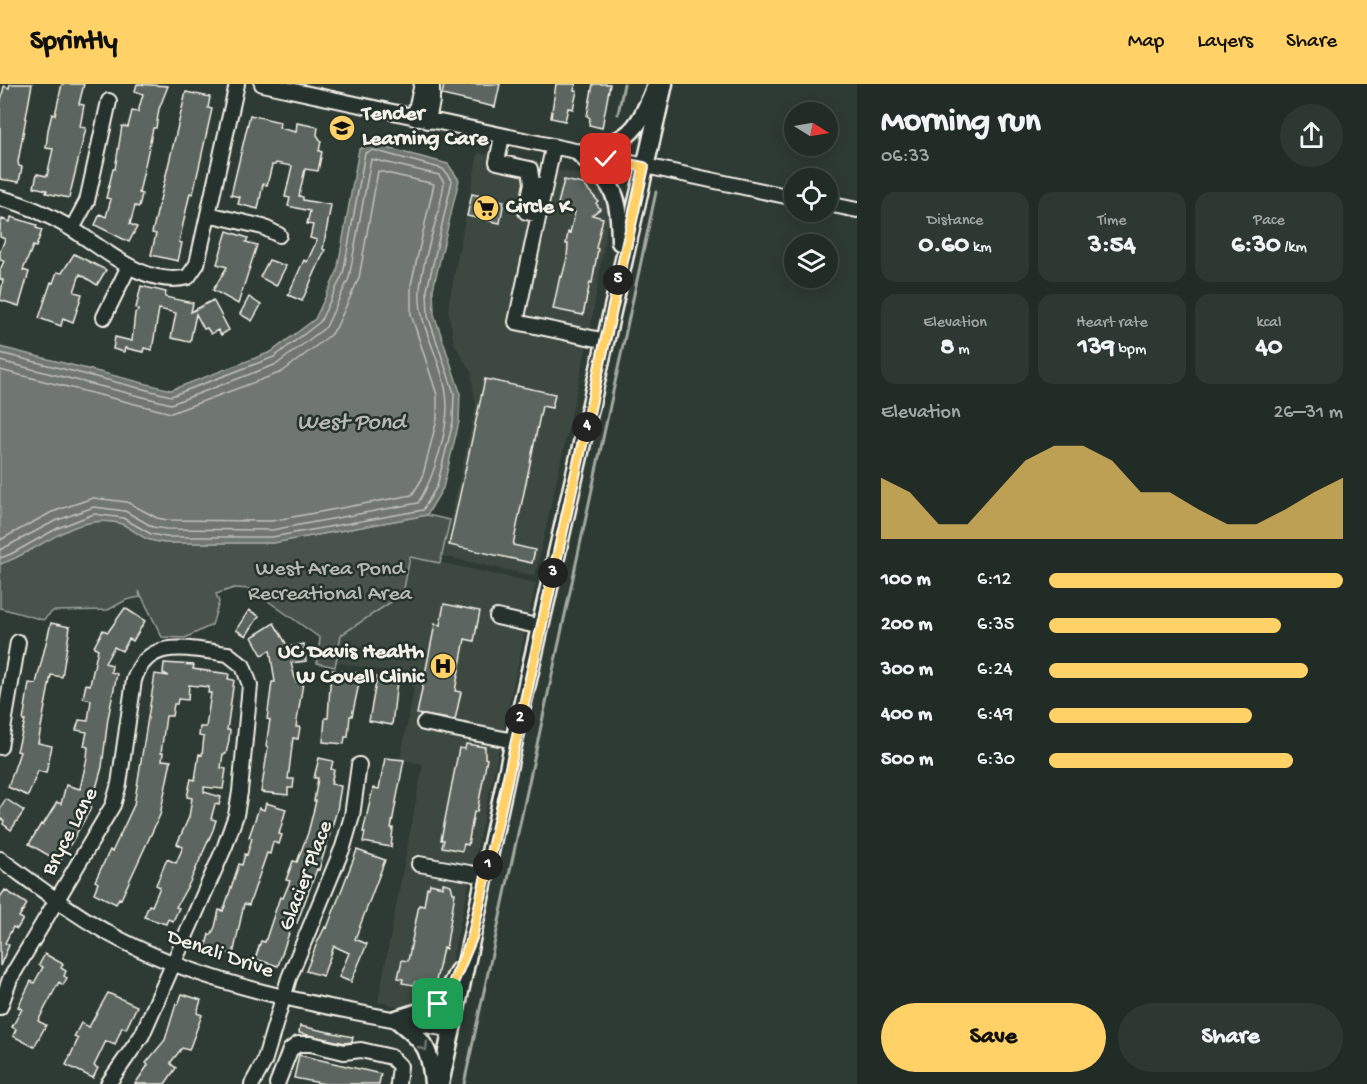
<!DOCTYPE html>
<html lang="en">
<head>
<meta charset="utf-8">
<style>
	body { margin:0; font-family:"Gochi Hand",sans-serif; background:#2e3833; color:#f1f3f6; height:100vh; display:flex; flex-direction:column; font-size:22px; white-space:nowrap }
	* { box-sizing:border-box; margin:0 }
	p { font-size:20px; color:#a2a7a7 }
	.icon { flex:none; width:33px; height:33px; fill:none; stroke:currentColor; stroke-width:2; stroke-linecap:round; stroke-linejoin:round }
	.map { position:relative; flex:1; overflow:hidden }
	.sheet { display:flex; flex-direction:column; background:#222c27; width:510px }
	.sheet>* { flex:none }
	.needle { width:39px; rotate:101deg }
	.fabs { position:absolute; left:784px; top:18px; display:grid; gap:12px }
	.fabs a { display:grid; place-items:center; width:54px; height:54px; border-radius:50%; background:#222c27; box-shadow:0 3px 15px #0003,0 0 0 2px #3f4844; font-size:30px }
	.pin { position:absolute; display:grid; place-items:center; width:51px; height:51px; color:#fff; margin:-26px; border-radius:12px; box-shadow:0 3px 9px #0006 }
	.km { position:absolute; width:30px; height:30px; margin:-15px; border-radius:50%; background:#222; color:#fff; font-size:16px; line-height:30px; text-align:center }
	.round { display:grid; place-items:center; flex:none; width:63px; height:63px; border-radius:32px; background:#2e3833 }
	.overview { display:flex; align-items:center; justify-content:space-between; height:102px; padding:0 24px }
	h1 { font-size:33px; font-weight:700; line-height:45px }
	.stats { display:grid; grid-template-columns:repeat(3,1fr); gap:9px; height:102px; padding:6px 24px }
	.stats div { display:grid; align-content:center; border-radius:15px; background:#2e3833; text-align:center }
	.stats b { font-size:26px; font-weight:700 }
	.stats small { font-size:16px; font-weight:400 }
	.stats p { font-size:16px }
	.chart { height:168px; padding:12px 24px }
	.chart p { display:flex; justify-content:space-between }
	.chart svg { width:100%; height:108px; margin-top:6px; fill:#ffd166; opacity:.7 }
	.action { display:flex; gap:12px; margin-top:auto; padding:12px 24px }
	.action a { flex:1; height:69px; border-radius:36px; background:#ffd166; color:#111; font-size:24px; font-weight:700; line-height:69px; text-align:center }
	.action a+a { background:#2e3833; color:#f1f3f6 }
	ul { padding:0 24px; list-style:none; font-size:20px }
	li { display:grid; grid-template-columns:96px 72px 1fr; align-items:center; height:45px }
	li i { height:15px; border-radius:8px; background:#ffd166 }
	header { display:flex; align-items:center; gap:36px; box-sizing:border-box; height:84px; padding:0 30px; background:#ffd166; color:#111 }
	header strong { font-size:28px }
	nav { display:flex; gap:33px; margin-inline-start:auto; font-size:21px }
	main { display:flex; flex:1; min-height:0 }
	.map>svg:first-child { display:block }
	.built { fill:#3c4841 }
	.green { fill:#48524c; stroke:#9ea29a; stroke-width:1.5 }
	.water { fill:#6f7770; stroke:#a4a8a0; stroke-width:1.5 }
	.lines { fill:none; stroke-linecap:round; stroke-linejoin:round }
	.shore { stroke:#bfc0b8; stroke-width:1.5 }
	.stream { stroke:#a4a8a0; stroke-width:3 }
	.building { fill:#5c655e; stroke:#f4f1e8; stroke-width:1.5 }
	.minor-casing { stroke:#f4f1e8; stroke-width:18 }
	.major-casing { stroke:#f4f1e8; stroke-width:21 }
	.minor { stroke:#26332d; stroke-width:14 }
	.major { stroke:#26332d; stroke-width:16 }
	.oneway { stroke:#6e766e }
	.route-casing { stroke:#fff; stroke-width:12 }
	.route { stroke:#ffd166; stroke-width:8 }
	.labels { text-anchor:middle; dominant-baseline:central; stroke-width:5; stroke-linejoin:round; paint-order:stroke }
	.poi-label { font-size:22px; font-weight:bold; fill:#f4f1e8; stroke:#26332d; text-anchor:start }
	.park-label { font-size:22px; fill:#b8b9b1; stroke:#26332d }
	.street-label { font-size:22px; fill:#f4f1e8; stroke:#26332d }
	.water-label { font-size:24px; font-style:italic; fill:#b8bab2; stroke:#26332d }
</style>
</head>
<body>
<header>
<strong>Sprintly</strong>
<nav><a>Map</a><a>Layers</a><a>Share</a></nav>
</header>
<main>
<div class="map">
<svg width="857" height="1000" viewBox="0 0 857 1000">
	<rect width="100%" height="100%" fill="#2e3b34"/>
	<filter id="ink" filterUnits="userSpaceOnUse"><feTurbulence type="fractalNoise" baseFrequency=".0167" numOctaves="2"/><feDisplacementMap in="SourceGraphic" scale="12" xChannelSelector="R" yChannelSelector="G"/><feConvolveMatrix kernelMatrix="1 2 1 2 8 2 1 2 1" color-interpolation-filters="sRGB"/></filter>
	<g filter="url(#ink)">
		<path class="built" d="M 478,69 L 586,92 L 600,104 L 605,114 L 609,130 L 590,247 L 535,492 L 442,472 L 476,321 L 471,288 L 454,259 L 448,223 Z
			M 410,472 L 536,499 L 449,889 L 438,912 L 405,924 L 378,918 L 423,680 L 400,675 L 414,605 L 403,591 L 335,578 L 341,551 L 403,510 Z"/>
		<path class="green" d="M 427,431 L 450,436 L 440,479 L 410,473 L 403,510 L 341,551 L 335,583 L 317,579 L 320,554 L 251,505 L 234,504 L 216,510 L 219,518 L 212,541 L 185,554 L 162,553 L 139,507 L 140,513 L 126,516 L 108,526 L 53,527 L 43,536 L 0,524 L 0,480 C 40,468 74,428 119,439 C 129,442 138,451 147,455 C 153,457 159,458 165,459 L 273,459 Z"/>
		<path class="water" d="M 372,60 L 448,80 L 459,96 L 433,205 L 434,230 L 460,308 L 459,338 L 443,404 L 427,431 L 273,459 L 165,459 C 159,458 153,457 147,455 C 138,451 129,442 119,439 C 74,428 40,468 0,480 L 0,263 L 171,306 L 271,268 L 315,235 L 337,188 L 359,65 Z"/>
		<g class="lines">
			<path class="shore" d="M 0,269 L 171,312 L 274,273 L 320,238 L 343,190 L 365,69 L 373,66 L 443,85 L 452,97 L 427,206 L 428,232 L 454,309 L 453,338 L 437,402 L 423,426 L 272,453 L 166,453 L 151,450 L 123,434 L 94,430 L 58,444 L 11,470 L 0,474
				M 0,277 L 171,320 L 277,280 L 326,243 L 349,194 L 371,75 L 439,91 L 444,98 C 440,134 423,169 420,205 C 417,243 442,273 446,310 C 451,340 434,394 418,419 L 272,446 L 166,445 L 153,443 L 125,427 L 94,423 L 55,437 L 0,466
				M 0,286 L 171,329 L 282,288 L 329,252 L 336,244 L 359,194 L 378,87 L 434,100 L 411,201 L 411,230 L 437,311 L 437,335 L 422,395 L 412,411 L 271,437 L 167,436 L 157,434 L 127,418 L 93,414 L 52,428 L 0,456"/>
			<path class="stream" d="M 618,30 L 624,0
				M 464,1000 L 656,108"/>
		</g>
		<path class="building" d="M 10,0 L 32,0 L 18,78 L 19,82 L 22,83 L 19,98 L 0,95 L 0,21 L 4,2 L 9,4 Z
			M 62,0 L 84,0 L 79,20 L 84,21 L 80,43 L 86,44 L 69,114 L 46,109 L 47,106 L 34,103 L 37,90 L 47,92 L 53,65 L 46,64 L 48,46 L 52,30 L 55,31 Z
			M 137,0 L 168,2 L 159,25 L 156,44 L 153,44 L 139,109 L 142,110 L 139,123 L 135,122 L 130,140 L 137,143 L 129,158 L 95,141 L 100,130 L 106,133 L 111,115 L 106,114 L 113,85 L 115,85 L 122,42 L 128,43 L 132,27 L 138,28 L 143,10 L 135,7 Z
			M 444,0 L 500,0 L 495,23 L 442,11 Z
			M 556,0 L 576,0 L 574,6 L 577,7 L 573,25 L 568,24 L 565,37 L 551,34 Z
			M 593,0 L 610,0 L 602,44 L 589,41 L 590,34 L 587,32 Z
			M 186,8 L 210,13 L 208,24 L 212,25 L 193,110 L 190,109 L 179,158 L 182,159 L 178,177 L 151,171 L 156,150 L 152,149 Z
			M 250,31 L 280,38 L 279,44 L 296,48 L 297,39 L 318,43 L 317,51 L 321,57 L 319,67 L 322,68 L 318,87 L 305,85 L 299,112 L 303,113 L 303,116 L 331,121 L 323,165 L 325,166 L 302,217 L 288,211 L 304,176 L 307,178 L 317,156 L 310,154 L 313,141 L 307,140 L 310,127 L 288,122 L 290,114 L 285,113 L 292,82 L 276,79 L 275,81 L 272,81 L 267,101 L 263,100 L 258,125 L 238,120 L 240,113 L 231,111 Z
			M 564,96 L 583,100 L 598,117 L 596,119 L 600,125 L 592,131 L 603,134 L 596,164 L 598,165 L 592,199 L 590,198 L 583,231 L 553,225 L 560,192 L 562,193 L 567,174 L 568,160 L 566,160 L 568,148 L 570,149 L 575,128 L 557,124 Z
			M 472,110 L 504,117 L 500,139 L 467,132 Z
			M 11,133 L 37,141 L 36,144 L 42,146 L 36,163 L 33,162 L 23,186 L 29,188 L 19,222 L 0,216 L 3,196 L 0,195 L 0,186 L 4,177 L 0,176 L 0,168 L 5,155 L 0,153 L 0,142 L 2,135 L 10,138 Z
			M 227,147 L 248,154 L 246,158 L 257,161 L 238,220 L 213,206 L 227,183 L 217,180 Z
			M 74,170 L 106,186 L 97,201 L 80,190 L 74,208 L 82,210 L 77,226 L 73,238 L 63,234 L 61,242 L 39,234 L 51,198 L 53,199 L 57,188 L 62,189 Z
			M 269,176 L 286,182 L 276,202 L 260,193 Z
			M 141,202 L 166,208 L 165,213 L 193,219 L 191,228 L 213,216 L 229,246 L 221,251 L 218,246 L 211,250 L 207,244 L 204,245 L 196,230 L 190,258 L 171,254 L 176,229 L 159,225 L 152,266 L 144,264 L 143,268 L 125,264 L 124,268 L 113,265 L 115,253 L 132,257 L 135,229 L 139,226 L 136,224 Z
			M 249,213 L 261,221 L 252,237 L 240,230 Z
			M 485,295 L 555,310 L 552,324 L 542,322 L 513,461 L 535,466 L 532,479 L 449,461 Z
			M 444,520 L 480,527 L 474,557 L 465,555 L 455,607 L 461,608 L 455,636 L 417,630 L 435,540 L 440,541 Z
			M 125,524 L 145,537 L 133,557 L 129,555 L 122,567 L 114,563 L 105,579 L 112,581 L 111,588 L 117,590 L 108,634 L 102,683 L 90,726 L 60,778 L 29,760 L 41,740 L 43,741 L 57,718 L 61,720 L 66,701 L 80,705 L 87,674 L 88,663 L 84,662 L 87,648 L 76,646 L 79,636 L 88,637 L 91,616 L 83,614 L 86,600 L 90,601 L 98,565 L 94,563 L 103,546 L 108,548 Z
			M 249,526 L 259,532 L 246,552 L 236,546 Z
			M 51,539 L 70,543 L 62,593 L 51,591 L 38,659 L 52,662 L 46,689 L 38,687 L 28,712 L 8,703 L 20,668 L 17,667 L 25,637 L 23,637 L 29,599 L 36,600 Z
			M 274,539 L 288,563 L 304,560 L 306,577 L 291,579 L 296,598 L 303,599 L 296,643 L 300,643 L 298,655 L 293,654 L 288,695 L 294,695 L 293,704 L 288,704 L 288,711 L 261,708 L 268,663 L 266,662 L 270,636 L 267,635 L 272,598 L 275,598 L 270,566 L 262,571 L 252,553 Z
			M 164,579 L 194,581 L 193,585 L 229,590 L 228,595 L 234,596 L 227,646 L 230,646 L 229,656 L 226,670 L 223,670 L 221,684 L 226,685 L 223,705 L 204,703 L 204,708 L 221,713 L 219,721 L 215,720 L 211,735 L 216,736 L 213,746 L 190,798 L 176,823 L 179,824 L 173,837 L 168,835 L 166,840 L 144,833 L 149,821 L 152,822 L 160,803 L 156,801 L 167,775 L 176,779 L 183,763 L 177,760 L 189,733 L 192,714 L 187,713 L 191,695 L 195,696 L 199,670 L 202,671 L 204,653 L 199,652 L 200,643 L 206,643 L 211,609 L 208,609 L 209,603 L 189,601 L 188,616 L 178,615 L 177,620 L 174,620 L 172,632 L 166,632 L 161,669 L 163,669 L 162,676 L 171,677 L 160,731 L 121,815 L 119,814 L 116,820 L 94,809 L 98,799 L 95,797 L 110,766 L 112,768 L 134,721 L 155,590 L 169,592 L 163,589 Z
			M 331,586 L 357,589 L 357,595 L 360,595 L 352,632 L 350,632 L 348,653 L 345,653 L 344,660 L 323,658 L 325,634 L 328,634 Z
			M 377,593 L 397,597 L 392,641 L 369,637 Z
			M 466,660 L 485,663 L 485,674 L 487,675 L 477,728 L 474,728 L 468,761 L 464,760 L 462,767 L 442,763 L 444,756 L 441,756 L 459,664 L 465,665 Z
			M 319,674 L 333,677 L 331,685 L 334,686 L 331,700 L 341,702 L 337,726 L 319,786 L 317,785 L 297,839 L 293,837 L 278,882 L 255,875 L 261,857 L 265,858 L 280,813 L 283,814 L 290,797 L 286,796 L 293,777 L 297,778 L 308,749 L 316,717 L 314,717 L 318,694 L 314,694 Z
			M 385,674 L 404,676 L 391,744 L 393,744 L 391,763 L 363,758 L 365,748 L 363,748 L 373,704 L 379,705 Z
			M 6,715 L 24,727 L 11,746 L 3,740 L 4,737 L 0,734 L 0,724 Z
			M 266,719 L 286,725 L 279,750 L 282,751 L 279,760 L 273,758 L 270,770 L 267,769 L 249,821 L 244,820 L 233,871 L 206,862 L 209,850 L 211,851 L 215,843 L 219,826 L 223,827 L 225,822 L 239,780 L 242,781 L 245,770 L 247,771 L 252,754 L 249,753 L 259,724 L 264,726 Z
			M 357,766 L 385,776 L 355,855 L 367,860 L 351,898 L 339,893 L 349,869 L 334,862 L 323,892 L 306,887 L 317,859 L 325,843 L 327,844 Z
			M 443,799 L 451,801 L 453,809 L 455,809 L 446,865 L 443,864 L 436,897 L 433,897 L 432,901 L 415,898 L 414,901 L 402,899 L 403,895 L 398,894 L 402,876 L 408,877 L 419,821 L 424,822 L 427,804 L 429,804 L 430,800 L 443,803 Z
			M 5,806 L 27,820 L 19,833 L 23,835 L 17,845 L 13,843 L 5,859 L 9,861 L 0,882 L 0,813 Z
			M 45,870 L 63,880 L 61,884 L 66,887 L 64,892 L 67,894 L 63,901 L 59,898 L 38,937 L 46,941 L 34,963 L 13,952 L 16,945 L 12,943 L 22,925 L 18,923 L 31,897 L 34,899 L 43,883 L 39,881 Z
			M 108,909 L 137,922 L 126,945 L 122,943 L 115,961 L 106,957 L 94,982 L 98,984 L 93,994 L 66,981 L 78,955 L 74,953 L 81,939 L 89,943 Z
			M 182,910 L 201,916 L 197,929 L 202,931 L 189,966 L 182,964 L 171,978 L 171,980 L 176,984 L 165,1000 L 135,1000 L 148,981 L 146,979 L 165,956 L 176,920 L 178,921 Z
			M 300,942 L 353,953 L 352,958 L 345,959 L 299,949 Z
			M 299,971 L 381,990 L 379,1000 L 325,1000 L 294,994 Z"/>
		<g class="lines">
			<defs>
				<path id="minor" d="M 262,0 L 795,114
					M 414,34 L 422,0
					M 428,37 L 432,17 L 432,0
					M 502,52 L 497,78 L 530,85 L 532,99
					M 553,64 L 516,238 L 606,257
					M 538,101 L 532,99 L 526,128 L 539,131
					M 0,114 C 25,120 49,131 72,145 C 105,165 145,204 188,193 L 197,180 L 237,0
					M 828,120 L 857,126
					M 208,130 L 263,143 L 279,151
					M 72,145 L 87,117 L 109,17
					M 104,233 L 129,182
					M 497,533 L 541,543
					M 424,639 L 514,657
					M 0,663 L 18,558
					M 0,775 C 39,803 78,834 121,856 C 224,909 340,925 452,946
					M 419,780 L 486,792
					M 0,923 L 10,895 L 113,721 L 119,700 L 134,596 C 148,551 192,566 228,570 L 243,582 L 250,601 L 240,708 L 236,731 L 225,762 L 142,951 L 108,1000
					M 252,1000 L 264,978 L 289,894 L 343,763 L 352,732 L 359,681
					M 277,1000 L 290,966 L 298,960 L 311,960 L 344,968 L 361,966 L 391,973 L 400,982 L 398,1000"/>
				<path id="major" d="M 579,69 C 615,103 619,108 620,158
					M 579,69 C 629,56 635,52 655,4
					M 396,935 C 430,925 443,922 458,887
					M 396,935 C 425,959 430,962 433,1000
					M 440,1000 L 514,657 L 664,0"/>
			</defs>
			<use href="#minor" class="minor-casing"/>
			<use href="#major" class="major-casing"/>
			<use href="#minor" class="minor"/>
			<use href="#major" class="major"/>
		</g>
		<defs><path id="oneway-chevron" d="M-2-3.5L2.5 0L-2 3.5" fill="none" stroke-width="1.6" stroke-linecap="round" stroke-linejoin="round" transform="scale(1.5)"/></defs>
		<use class="oneway" href="#oneway-chevron" transform="translate(424 963) rotate(58)"/>
	</g>
	<g class="lines" filter="url(#ink)">
		<defs>
			<path id="route" d="M 438,920 L 450,906 L 472,854 L 644,83 L 606,75"/>
		</defs>
		<use href="#route" class="route-casing"/>
		<use href="#route" class="route"/>
	</g>
	<defs>
		<symbol id="school-disc" viewBox="-11 -11 22 22"><circle r="9.5" fill="#ffd166" stroke="#26332d"/><path d="M0-5L7-2L0 1L-7-2ZM-4 1L0 2.5L4 1V4Q0 6-4 4Z" fill="#111"/></symbol>
		<symbol id="supermarket-disc" viewBox="-11 -11 22 22"><circle r="9.5" fill="#ffd166" stroke="#26332d"/><path d="M-6-5.5h2.5l.6 2H6L4.5 2H-2.5L-4.4-4H-6ZM-1.5 3.2a1.3 1.3 0 1 0 .1 0ZM3 3.2a1.3 1.3 0 1 0 .1 0Z" fill="#111"/></symbol>
		<symbol id="hospital-disc" viewBox="-11 -11 22 22"><circle r="9.5" fill="#ffd166" stroke="#26332d"/><path d="M-5-5h3v3.5h4V-5h3V5h-3V1.5h-4V5h-3Z" fill="#111"/></symbol>
	</defs>
	<g fill-rule="evenodd">
		<use href="#school-disc" x="327" y="29" width="30" height="30"/>
		<use href="#supermarket-disc" x="471" y="109" width="30" height="30"/>
		<use href="#hospital-disc" x="428" y="567" width="30" height="30"/>
	</g>
	<g class="labels">
		<g class="poi-label">
			<text x="362" y="31">Tender<tspan x="362" dy="25">Learning Care</tspan></text>
			<text x="506" y="124">Circle K</text>
			<text x="424" y="569" text-anchor="end">UC Davis Health<tspan x="424" dy="25">W Covell Clinic</tspan></text>
		</g>
		<g class="park-label">
			<text x="330" y="486">West Area Pond<tspan x="330" dy="25">Recreational Area</tspan></text>
		</g>
		<g class="street-label">
			<text transform="translate(71 748) rotate(-62)">Bryce Lane</text>
			<text transform="translate(307 792) rotate(-69)">Glacier Place</text>
			<text transform="translate(220 871) rotate(19)">Denali Drive</text>
		</g>
		<g class="water-label">
			<text x="351" y="339">West Pond</text>
		</g>
	</g>
</svg>
<div class="fabs">
<a><svg class="needle" viewBox="-14 -14 28 28"><path d="M0-13l5 13h-10z" fill="#e53935"/><path d="M0 13l5-13h-10z" fill="#a2a7a7"/></svg></a>
<a><svg class="icon" aria-label="locate" viewBox="0 0 24 24"><circle cx="12" cy="12" r="6"/><path d="M12 2v4M12 18v4M2 12h4M18 12h4"/></svg></a>
<a><svg class="icon" aria-label="layers" viewBox="0 0 24 24"><path d="M12 4l9 5-9 5-9-5zM3 14l9 5 9-5"/></svg></a>
</div>
<div class="pin" style="left:438px;top:920px;background:#1e9e55"><svg class="icon" aria-label="arrive" viewBox="0 0 24 24"><path d="M6 21V4h12l-3 4 3 4H6"/></svg></div>
<div class="pin" style="left:606px;top:75px;background:#d93025"><svg class="icon" aria-label="check" viewBox="0 0 24 24"><path d="M5 12l5 5 9-10"/></svg></div>
<b class="km" style="left:488px;top:781px">1</b>
<b class="km" style="left:520px;top:635px">2</b>
<b class="km" style="left:553px;top:489px">3</b>
<b class="km" style="left:587px;top:343px">4</b>
<b class="km" style="left:618px;top:196px">5</b>
</div>
<section class="sheet">
<div class="overview"><div><h1>Morning run</h1><p>06:33</p></div><a class="round"><svg class="icon" aria-label="share" viewBox="0 0 24 24"><path d="M12 15V3M7 8l5-5 5 5M5 13v7h14v-7"/></svg></a></div>
<div class="stats">
<div><p>Distance</p><b>0.60<small> km</small></b></div>
<div><p>Time</p><b>3:54</b></div>
<div><p>Pace</p><b>6:30<small> /km</small></b></div>
</div>
<div class="stats">
<div><p>Elevation</p><b>8<small> m</small></b></div>
<div><p>Heart rate</p><b>139<small> bpm</small></b></div>
<div><p>kcal</p><b>40</b></div>
</div>
<div class="chart"><p><span>Elevation</span>26–31 m</p>
<svg viewBox="0 0 160 44" preserveAspectRatio="none"><path d="M0 44V19L10 25L20 38L30 38L40 25L50 12L60 6L70 6L80 12L90 25L100 25L110 32L120 38L130 38L140 32L150 25L160 19V44z"/></svg>
</div>
<ul>
<li><b>100 m</b>6:12<i style="width:100%"></i></li>
<li><b>200 m</b>6:35<i style="width:79%"></i></li>
<li><b>300 m</b>6:24<i style="width:88%"></i></li>
<li><b>400 m</b>6:49<i style="width:69%"></i></li>
<li><b>500 m</b>6:30<i style="width:83%"></i></li>
</ul>
<div class="action"><a>Save</a><a>Share</a></div>
</section>
</main>
</body>
</html>
